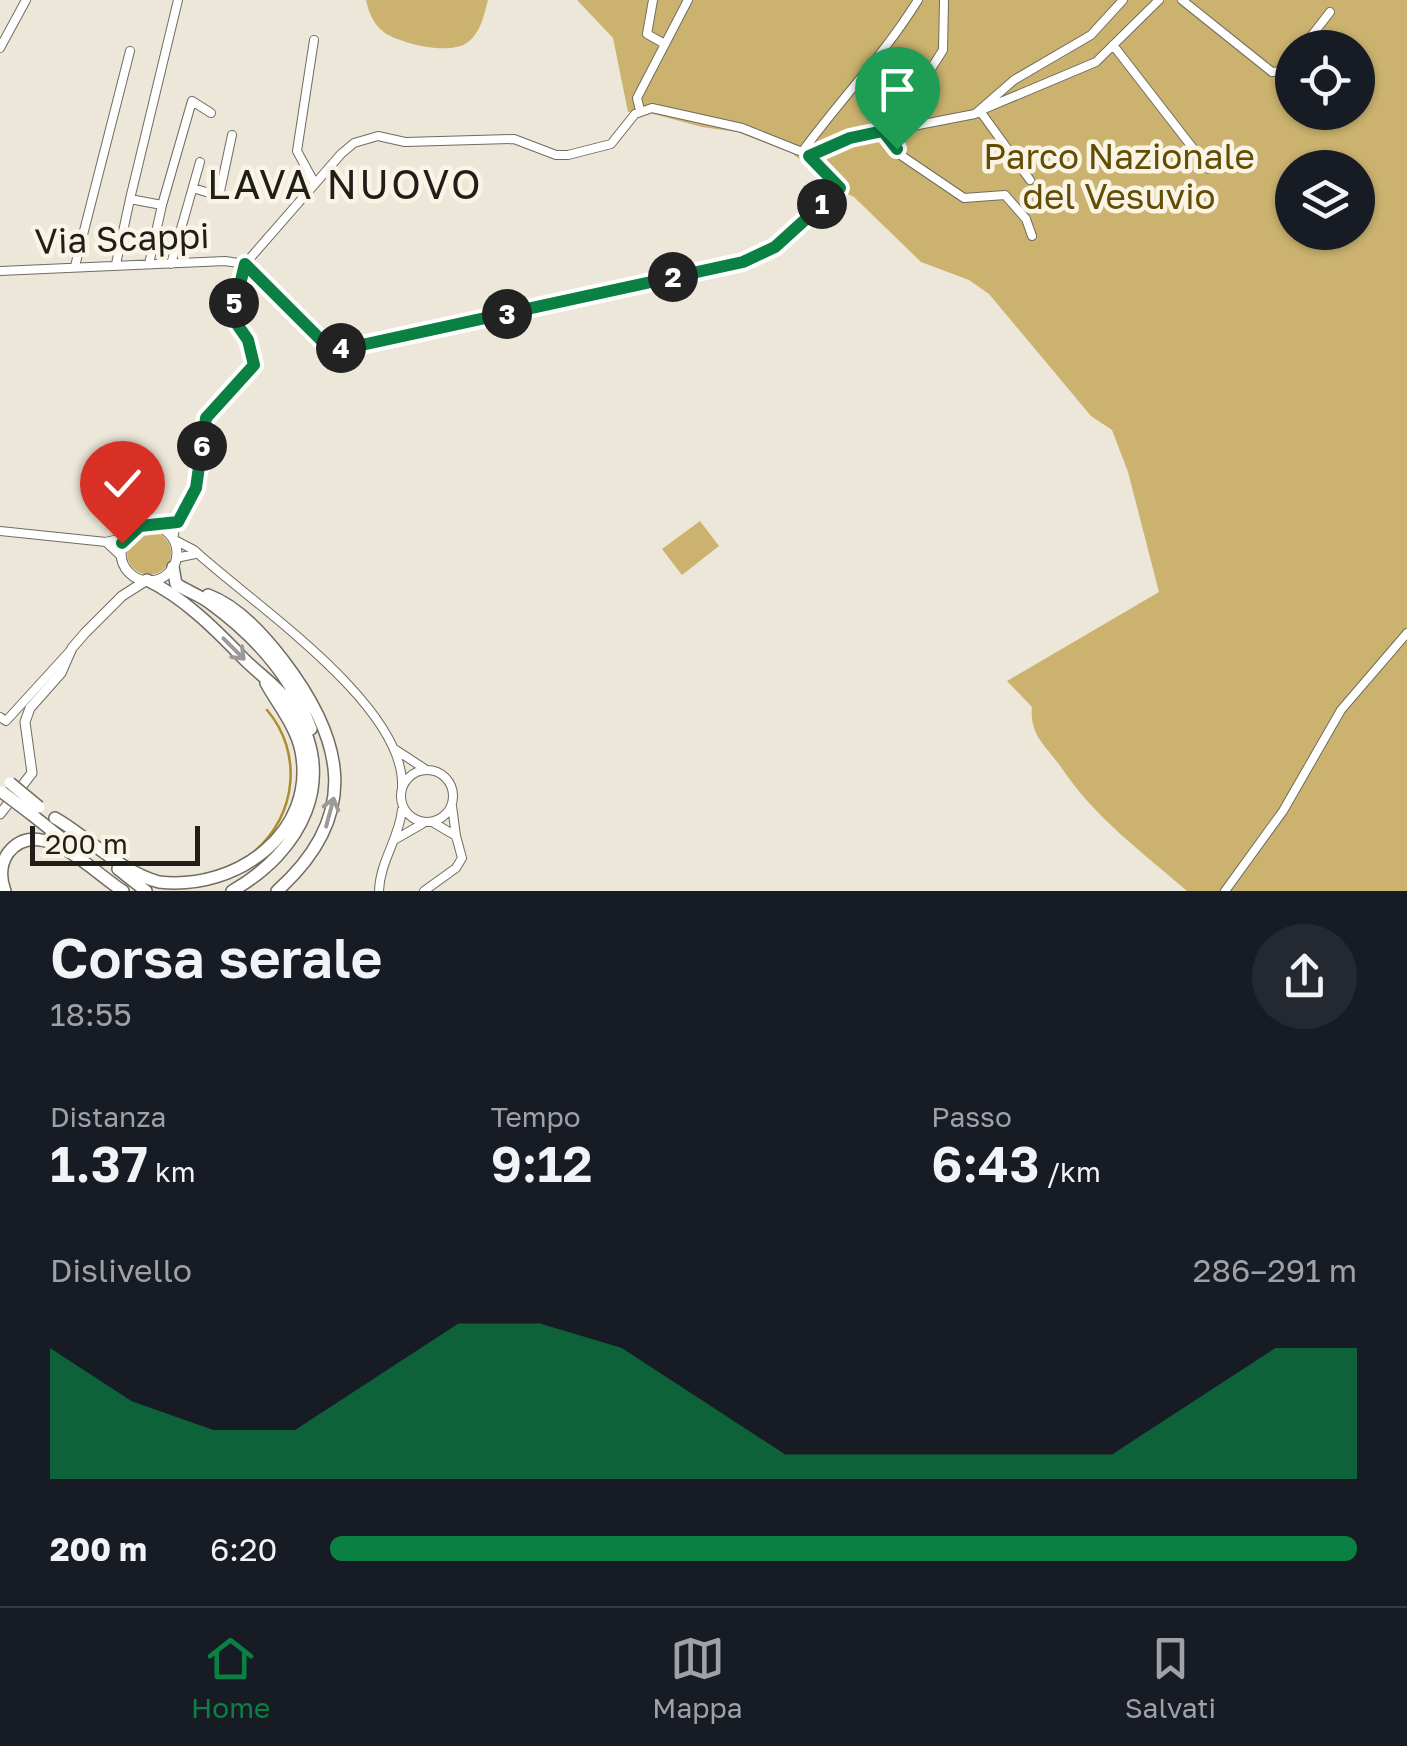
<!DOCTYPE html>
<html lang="it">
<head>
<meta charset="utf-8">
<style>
	body { margin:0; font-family:"Golos Text",sans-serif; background:#242831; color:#f1f3f6; height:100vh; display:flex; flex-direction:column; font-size:38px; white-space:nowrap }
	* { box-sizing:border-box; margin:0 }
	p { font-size:32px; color:#9ea1a6 }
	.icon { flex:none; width:55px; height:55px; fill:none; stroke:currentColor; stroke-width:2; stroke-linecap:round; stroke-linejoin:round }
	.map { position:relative; height:891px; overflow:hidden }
	.details { display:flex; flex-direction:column; background:#171b24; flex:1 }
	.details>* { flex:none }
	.fabs { position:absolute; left:1275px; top:30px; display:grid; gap:20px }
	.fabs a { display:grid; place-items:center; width:100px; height:100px; border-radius:50%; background:#171b24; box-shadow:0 2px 8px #0004; font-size:50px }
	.scale { position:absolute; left:30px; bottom:25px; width:170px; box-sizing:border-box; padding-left:10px; border:5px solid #201e19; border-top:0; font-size:28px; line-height:35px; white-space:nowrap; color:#201e19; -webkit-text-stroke:8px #f9f4e6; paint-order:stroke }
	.pin { position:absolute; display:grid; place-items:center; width:85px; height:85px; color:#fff; margin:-102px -42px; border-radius:50% 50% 50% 0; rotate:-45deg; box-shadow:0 0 10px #0007 }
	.pin .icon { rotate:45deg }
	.km { position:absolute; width:50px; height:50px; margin:-25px; border-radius:50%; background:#222; color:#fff; font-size:28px; line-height:50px; text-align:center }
	.round { display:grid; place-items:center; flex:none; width:105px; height:105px; border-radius:52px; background:#242831 }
	.head { display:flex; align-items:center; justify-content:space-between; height:170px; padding:0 50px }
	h1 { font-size:55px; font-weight:600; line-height:75px }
	.figures { display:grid; grid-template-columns:repeat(3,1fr); gap:15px; height:170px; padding:10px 50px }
	.figures div { display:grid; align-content:center }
	.figures b { font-size:50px; font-weight:600 }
	.figures small { font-size:28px; font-weight:400 }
	.figures p { font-size:28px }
	.chart { height:280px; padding:20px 50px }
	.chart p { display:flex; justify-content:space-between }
	.chart svg { width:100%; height:180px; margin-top:10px; fill:#0b8043; opacity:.7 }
	ul { padding:0 50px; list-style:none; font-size:32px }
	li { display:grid; grid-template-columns:160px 120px 1fr; align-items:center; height:75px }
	li i { height:25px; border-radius:12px; background:#0b8043 }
	.menu { display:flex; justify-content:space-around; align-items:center; height:140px; border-top:2px solid #363941; background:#171b24; font-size:28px; color:#9ea1a6 }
	.menu a { display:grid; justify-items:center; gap:5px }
	.menu .on { color:#0b8043 }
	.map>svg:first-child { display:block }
	.green { fill:#cbb36f; fill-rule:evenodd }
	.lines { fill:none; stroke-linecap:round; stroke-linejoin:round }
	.stream { stroke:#ab8c2f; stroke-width:2.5 }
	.minor-casing { stroke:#706c60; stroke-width:10 }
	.major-casing { stroke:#706c60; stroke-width:11 }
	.highway-casing { stroke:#706c60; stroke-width:14 }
	.minor { stroke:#fff; stroke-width:8 }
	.major { stroke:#fff; stroke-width:9 }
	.highway { stroke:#fff; stroke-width:11 }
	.highway-bridge-casing { stroke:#706c60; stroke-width:14; stroke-linecap:butt }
	.highway-bridge { stroke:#fff; stroke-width:11 }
	.oneway { stroke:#9b9a98 }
	.route-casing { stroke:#fff; stroke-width:20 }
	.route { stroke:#0b8043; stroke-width:12 }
	.labels { text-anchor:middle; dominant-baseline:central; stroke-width:9; stroke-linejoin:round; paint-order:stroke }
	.park-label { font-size:35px; fill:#624d02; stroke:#f9f4e6 }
	.street-label { font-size:35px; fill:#201e19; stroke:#f9f4e6 }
	.quarter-label { font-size:40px; letter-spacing:2.5px; fill:#201e19; stroke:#f9f4e6 }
</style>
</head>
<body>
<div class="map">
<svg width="1407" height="891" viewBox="0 0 1407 891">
	<rect width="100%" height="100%" fill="#ece7d9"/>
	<path class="green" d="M 366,0 L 488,0 C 484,15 481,32 468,42 C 451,56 402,44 385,33 C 373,24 369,13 366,0 Z
		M 577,0 L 1407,0 L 1407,891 L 1187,891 C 1142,852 1094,817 1061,767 C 1047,747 1029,735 1032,707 L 1007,681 L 1159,592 L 1128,472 L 1112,430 L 1091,416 L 989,294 L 969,280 L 921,262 L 854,197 L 833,187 L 792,153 L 737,132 L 702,127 L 646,112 L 628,112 L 613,38 ZM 1292,48 L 1358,48 L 1358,112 L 1292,112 ZM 1292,168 L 1358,168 L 1358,232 L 1292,232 Z
		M 700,521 L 719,546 L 682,575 L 662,549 Z
		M127 553a22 22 0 1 1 44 0a22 22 0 1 1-44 0Z"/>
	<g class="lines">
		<path class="stream" d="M 255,851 C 297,815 303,752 267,710"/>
		<defs>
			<path id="minor" d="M 178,0 L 130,199 L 162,205 L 192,101 L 211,113
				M 653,0 L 647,34 L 663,43
				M 1182,0 L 1272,72 L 1284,71 L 1292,61
				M 314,40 L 297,151 L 315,184
				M 1113,45 L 1209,169
				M 0,48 L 26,0
				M 1302,48 L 1330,12
				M 984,109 L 1096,62 L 1159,0
				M 640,110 L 637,98 L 688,0
				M 980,111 L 1030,180
				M 901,127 L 911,100 L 943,50 L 944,0
				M 883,131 L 899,154 L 964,198 L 1005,195 L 1026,219 L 1032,236
				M 802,152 C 840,100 884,55 918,0
				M 809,156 L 851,138 L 975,114 L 1014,80 L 1091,35 L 1123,0
				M 193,188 L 219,196 L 232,135
				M 116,264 L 130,199
				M 149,264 L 162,205
				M 171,264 L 200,162
				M 245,264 L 320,339 L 333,347 L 348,348 L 743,262 L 775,247 L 840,188 L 813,158 L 802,152 L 742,128 L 652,108 L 635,114 L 611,144 L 568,155 L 556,155 L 514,139 L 405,142 L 378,136 L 354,143 L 341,154 L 245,264 L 232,317 L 248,340 L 254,365 L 206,418 L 196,488 L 175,528 L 173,539 L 194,550 C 250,602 406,705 402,787
				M 75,266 L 130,51
				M 0,271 L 225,261 L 245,264
				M 158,527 L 178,522
				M 0,531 L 106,542 L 126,537
				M 106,542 L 121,556
				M 176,558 L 195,554
				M 0,717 L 6,721 L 69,652
				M 396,750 L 425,769
				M401 796a26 26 0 1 1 52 0a26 26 0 1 1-52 0Z
				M 452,806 L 456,836
				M 396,839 L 422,824
				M 379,891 C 380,861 399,839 402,810
				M 424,891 L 456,868 L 462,858 L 456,836 L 434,823
				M 1225,891 L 1283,811 L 1341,710 L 1407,633"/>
			<path id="major" d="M121 553a28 28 0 1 1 56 0a28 28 0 1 1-56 0Z
				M 0,814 L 32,773 L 25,722 L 30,708 L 61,673 L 72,648 L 85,633 L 122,596 L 147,580"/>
			<path id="highway" d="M 173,567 L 176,584 C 187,591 199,595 210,603 C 254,635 292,677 311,729
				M 147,580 C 183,597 215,629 242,657 C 257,673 279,687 291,705 C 341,779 301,852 232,891
				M 208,595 C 238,606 264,635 283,660 C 346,742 360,817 277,891
				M 31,814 L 70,845
				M 55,818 C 88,837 121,872 159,882 C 237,891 317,832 301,751 C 296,726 278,705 266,683
				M 118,869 L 146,891
				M 5,891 C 0,878 0,865 8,853 C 39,812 95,874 123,891"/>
		</defs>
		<use href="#minor" class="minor-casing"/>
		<use href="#major" class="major-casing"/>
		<use href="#highway" class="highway-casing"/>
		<use href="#minor" class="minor"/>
		<use href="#major" class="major"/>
		<use href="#highway" class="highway"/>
		<defs>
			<path id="highway-bridge" d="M 10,783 L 39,807
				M 2,792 L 31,814"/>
		</defs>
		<use href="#highway-bridge" class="highway-bridge-casing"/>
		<use href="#highway-bridge" class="highway-bridge"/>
	</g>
	<defs><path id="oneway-shaft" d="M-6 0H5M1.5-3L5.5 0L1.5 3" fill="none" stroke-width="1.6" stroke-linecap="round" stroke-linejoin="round" transform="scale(2.5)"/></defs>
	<g class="oneway">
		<use href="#oneway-shaft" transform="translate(234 649) rotate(45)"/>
		<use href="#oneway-shaft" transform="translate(330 812) rotate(-75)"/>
	</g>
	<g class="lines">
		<defs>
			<path id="route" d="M 122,543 L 140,526 L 178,522 L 196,488 L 206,418 L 254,365 L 248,340 L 232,317 L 245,264 L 320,339 L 333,347 L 348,348 L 743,262 L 775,247 L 840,188 L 809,156 L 850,138 L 883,131 L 897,149"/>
		</defs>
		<use href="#route" class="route-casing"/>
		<use href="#route" class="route"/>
	</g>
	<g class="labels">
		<g class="park-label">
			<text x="1119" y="156">Parco Nazionale<tspan x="1119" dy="40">del Vesuvio</tspan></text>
		</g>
		<g class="street-label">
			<text transform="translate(122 238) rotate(-2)">Via Scappi</text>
		</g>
		<g class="quarter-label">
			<text x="345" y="184">LAVA NUOVO</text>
		</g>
	</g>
</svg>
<div class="fabs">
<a><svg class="icon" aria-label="locate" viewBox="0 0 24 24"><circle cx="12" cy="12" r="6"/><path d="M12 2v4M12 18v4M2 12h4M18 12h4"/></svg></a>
<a><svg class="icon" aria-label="layers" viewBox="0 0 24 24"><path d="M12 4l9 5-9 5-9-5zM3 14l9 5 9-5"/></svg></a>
</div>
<div class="scale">200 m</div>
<div class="pin" style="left:897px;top:149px;background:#1e9e55"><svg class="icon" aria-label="arrive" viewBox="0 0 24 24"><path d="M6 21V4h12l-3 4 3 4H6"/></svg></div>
<div class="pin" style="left:122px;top:543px;background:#d93025"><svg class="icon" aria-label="check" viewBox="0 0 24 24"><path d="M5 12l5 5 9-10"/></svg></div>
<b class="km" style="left:822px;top:204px">1</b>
<b class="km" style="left:673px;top:277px">2</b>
<b class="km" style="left:507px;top:314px">3</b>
<b class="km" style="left:341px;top:348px">4</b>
<b class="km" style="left:234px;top:303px">5</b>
<b class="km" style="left:202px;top:446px">6</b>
</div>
<section class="details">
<div class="head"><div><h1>Corsa serale</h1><p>18:55</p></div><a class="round"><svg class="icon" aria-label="share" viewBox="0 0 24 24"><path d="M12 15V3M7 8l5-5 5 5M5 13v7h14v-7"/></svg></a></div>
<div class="figures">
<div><p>Distanza</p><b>1.37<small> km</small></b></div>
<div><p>Tempo</p><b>9:12</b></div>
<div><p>Passo</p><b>6:43<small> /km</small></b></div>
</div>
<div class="chart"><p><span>Dislivello</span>286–291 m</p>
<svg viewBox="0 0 160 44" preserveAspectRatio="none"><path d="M0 44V12L10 25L20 32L30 32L40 19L50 6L60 6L70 12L80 25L90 38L100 38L110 38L120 38L130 38L140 25L150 12L160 12V44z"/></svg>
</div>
<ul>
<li><b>200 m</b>6:20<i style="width:100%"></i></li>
</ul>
</section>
<nav class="menu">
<a class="on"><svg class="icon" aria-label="home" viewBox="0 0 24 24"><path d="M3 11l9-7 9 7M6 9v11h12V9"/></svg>Home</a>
<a><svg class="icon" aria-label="map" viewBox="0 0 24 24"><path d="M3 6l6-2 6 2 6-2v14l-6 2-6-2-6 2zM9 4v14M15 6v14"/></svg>Mappa</a>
<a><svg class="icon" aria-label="saved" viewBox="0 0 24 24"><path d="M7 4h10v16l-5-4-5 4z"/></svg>Salvati</a>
</nav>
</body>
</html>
